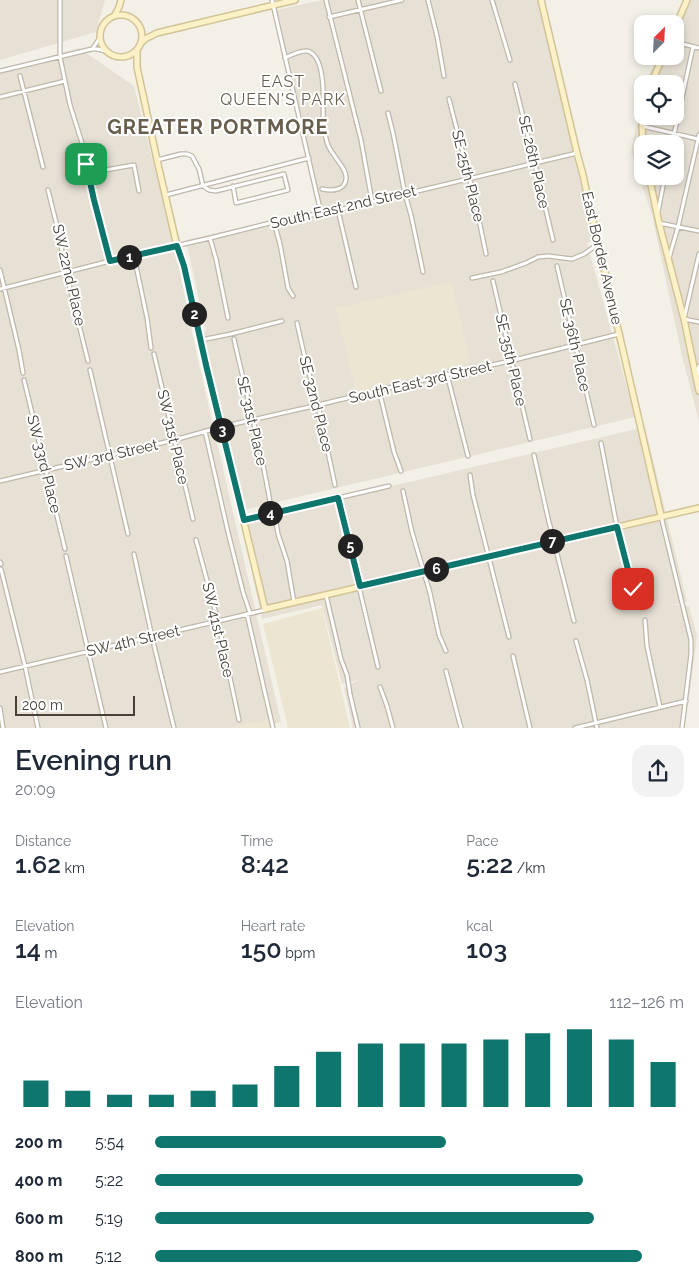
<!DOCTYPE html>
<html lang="en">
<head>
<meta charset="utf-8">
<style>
	body { margin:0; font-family:Raleway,sans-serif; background:#f2f2f3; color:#1f2937; height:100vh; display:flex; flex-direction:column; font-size:19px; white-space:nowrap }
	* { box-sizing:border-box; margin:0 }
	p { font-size:16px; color:#747a83 }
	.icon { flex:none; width:28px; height:28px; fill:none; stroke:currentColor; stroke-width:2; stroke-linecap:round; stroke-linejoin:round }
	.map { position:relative; height:728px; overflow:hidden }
	.sheet { display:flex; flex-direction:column; background:#fff; flex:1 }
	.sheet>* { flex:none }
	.needle { width:32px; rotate:24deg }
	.controls { position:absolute; left:634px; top:15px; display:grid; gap:10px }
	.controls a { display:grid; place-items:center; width:50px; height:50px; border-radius:10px; background:#fff; box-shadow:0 2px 8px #0003; font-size:25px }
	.scale { position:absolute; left:15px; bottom:12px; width:120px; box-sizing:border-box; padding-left:5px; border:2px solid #464036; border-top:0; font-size:14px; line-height:18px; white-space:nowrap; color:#464036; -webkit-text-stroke:4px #fff; paint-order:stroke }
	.pin { position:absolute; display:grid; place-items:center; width:42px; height:42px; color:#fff; margin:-21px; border-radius:10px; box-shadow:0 2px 8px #0006 }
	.km { position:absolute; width:25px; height:25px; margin:-12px; border-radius:50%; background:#222; color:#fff; font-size:14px; line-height:25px; text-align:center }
	.round { display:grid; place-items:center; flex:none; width:52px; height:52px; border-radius:15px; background:#f2f2f3 }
	.overview { display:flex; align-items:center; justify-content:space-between; height:85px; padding:0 15px }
	h1 { font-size:28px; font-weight:600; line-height:38px }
	.metrics { display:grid; grid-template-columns:repeat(3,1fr); gap:8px; height:85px; padding:5px 15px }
	.metrics div { display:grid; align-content:center }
	.metrics b { font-size:25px; font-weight:600 }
	.metrics small { font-size:14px; font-weight:400 }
	.metrics p { font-size:14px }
	.chart { height:140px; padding:10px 15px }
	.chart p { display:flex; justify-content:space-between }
	.chart svg { width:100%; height:90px; margin-top:5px; stroke:#0f766e; stroke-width:6 }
	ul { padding:0 15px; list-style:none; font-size:16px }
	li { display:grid; grid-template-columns:80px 60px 1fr; align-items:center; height:38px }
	li i { height:12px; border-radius:6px; background:#0f766e }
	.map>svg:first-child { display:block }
	.residential { fill:#e7e1d5; fill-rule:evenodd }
	.education { fill:#ece5d1 }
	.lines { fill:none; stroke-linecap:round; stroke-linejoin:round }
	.street-casing { stroke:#beb7aa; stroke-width:5.5 }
	.secondary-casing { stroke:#d2c398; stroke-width:8 }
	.street { stroke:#fff; stroke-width:3 }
	.secondary { stroke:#fdf1c7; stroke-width:5 }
	.route-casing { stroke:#fff; stroke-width:10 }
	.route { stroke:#0f766e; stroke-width:6 }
	.labels { text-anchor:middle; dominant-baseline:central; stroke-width:4; stroke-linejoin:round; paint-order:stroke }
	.street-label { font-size:15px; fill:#464036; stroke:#fff }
	.neighbourhood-label { font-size:16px; letter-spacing:1px; fill:#685e4e; stroke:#fff }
	.district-label { font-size:20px; font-weight:bold; letter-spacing:1px; fill:#685e4e; stroke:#fff }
</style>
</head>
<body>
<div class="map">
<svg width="699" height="728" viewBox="0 0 699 728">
	<rect width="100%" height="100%" fill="#f3f0e7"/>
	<path class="residential" d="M 0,0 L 105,0 L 96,32 L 0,60 Z
		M 322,0 L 540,0 L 594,241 L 587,243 L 635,417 L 244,510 L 202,334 L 206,332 L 186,240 L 320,210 L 272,11 Z
		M 690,0 L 699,0 L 699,421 L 682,356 L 652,215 L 631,152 L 642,98 L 642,116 L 675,116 L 675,84 L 645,84 L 646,80 L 659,56 L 675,56 L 675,28 ZM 642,144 L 675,144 L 675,176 L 642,176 Z
		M 79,48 L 134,86 L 176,252 L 194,342 L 281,722 L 251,728 L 0,728 L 0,70 Z
		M 645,427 L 687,601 L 673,605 L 689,606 L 697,636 L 688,706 L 683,728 L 353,728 L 344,688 L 358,680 L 342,684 L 322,605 L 262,619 L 241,521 Z"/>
	<path class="education" d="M 451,282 L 470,363 L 356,392 L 336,308 Z
		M 322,608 L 350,728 L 288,728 L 263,624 Z
		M 270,719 L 271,728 L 229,728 Z"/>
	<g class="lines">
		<defs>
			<path id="street" d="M 60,0 L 60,57 L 70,105 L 82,143 L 94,200 L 110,261
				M 272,0 L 321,213
				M 326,0 L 361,140 L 372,201
				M 358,0 L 381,91
				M 428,0 L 437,36 L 444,76
				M 492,0 L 510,60
				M 329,17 L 402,0
				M 675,42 L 699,48
				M 93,48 L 99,39
				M 285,58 C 291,55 300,50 307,51 C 327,55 323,105 323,119 C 323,125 324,132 326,138 C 327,144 330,150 334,155 C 338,162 347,170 346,179 C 345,191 331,191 322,189
				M 0,71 L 92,49 L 97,49 L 105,51
				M 20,76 L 43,167
				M 515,84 L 540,185 L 553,240
				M 0,97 L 65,81
				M 449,99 L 475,200 L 486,254
				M 388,113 L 393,133 L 405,194 L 411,215 L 423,272
				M 642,126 L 698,139
				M 672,144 L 693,47
				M 157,160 L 181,154 L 187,154 L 192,156 L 199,169 L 203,186 L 209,190 L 216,191 L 284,174 L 288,190 L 236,203 L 233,186
				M 88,173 L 134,165 L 139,191
				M 48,190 L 58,230 L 66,272 L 88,361
				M 166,195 L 309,158
				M 338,210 L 356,287
				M 658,212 L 665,176
				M 274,222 L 280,244 L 288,288 L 293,296
				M 659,223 L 699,231
				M 210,238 L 216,259 L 228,318
				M 699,254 L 684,319 L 699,322
				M 134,256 L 147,318 L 151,348
				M 669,258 L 678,227 L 699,135
				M 557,266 L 594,425
				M 0,270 L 19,350 L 23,373
				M 472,278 L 501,272 L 526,263 L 538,257 L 548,256 L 572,259 L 584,254 L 598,244
				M 493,281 L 530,439
				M 0,289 L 110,261 L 210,238 L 274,222 L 338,210 L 577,153
				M 297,323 L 306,363 L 318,405 L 335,485
				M 234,339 C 246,393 261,447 270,502
				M 201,340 L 231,334 L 282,321
				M 154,354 L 193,519
				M 90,370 L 128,534
				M 447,374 L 468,456
				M 697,376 L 699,366
				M 24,380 L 65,549
				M 379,390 L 394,452 L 401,471
				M 205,431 L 228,532 L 243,592 L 250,613
				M 601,443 L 617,527 L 638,606
				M 534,455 L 548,518 L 574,621
				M 470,475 L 473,495 L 509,637
				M 0,481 L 174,440 L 221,427 L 318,405 L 401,385 L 510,361 L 619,334
				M 403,491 L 412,532 L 430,593 L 439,635 L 446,651
				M 338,498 L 378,667
				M 661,516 L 691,640 L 691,654 L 682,728
				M 244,520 L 389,486
				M 276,522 L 278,534 L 287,561 L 294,602
				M 196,540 L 218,621 L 239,720
				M 134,554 L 152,637 L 174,728
				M 66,556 L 106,728
				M 0,562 L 1,564
				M 1,569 L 25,666 L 38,728
				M 326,595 L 341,659 L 347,675 L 350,694 L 358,728
				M 247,614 L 273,728
				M 645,620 L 647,646 L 660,707
				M 576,641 L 587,680 L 597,728
				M 513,656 L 530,728
				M 446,671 L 461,728
				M 0,672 L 265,610
				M 380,687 L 387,706 L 393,728
				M 0,708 L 3,728
				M 575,728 L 686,701"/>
			<path id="secondary" d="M 541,0 L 577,153 L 583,175 L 587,194 L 661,516
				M100 36a21 21 0 1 1 42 0a21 21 0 1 1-42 0Z
				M 115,15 L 119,7 L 121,0
				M 675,28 L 687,0
				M 141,43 L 145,39 L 157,33 L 295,0
				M 137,50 L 137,67 L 157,160 L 177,246 L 184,266 L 206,365 L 265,609 L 699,508
				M 651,84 L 663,56
				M 643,144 L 642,126 L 644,116
				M 649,176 L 659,223 L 684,319 L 699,391"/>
		</defs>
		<use href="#street" class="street-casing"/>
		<use href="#secondary" class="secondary-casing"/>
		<use href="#street" class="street"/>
		<use href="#secondary" class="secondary"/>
	</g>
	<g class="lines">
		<defs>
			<path id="route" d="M 86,164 L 94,200 L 110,261 L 177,246 L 184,266 L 206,365 L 244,520 L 338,498 L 360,586 L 617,527 L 633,589"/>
		</defs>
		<use href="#route" class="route-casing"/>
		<use href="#route" class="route"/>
	</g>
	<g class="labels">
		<g class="street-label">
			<text transform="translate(534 162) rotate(77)">SE 26th Place</text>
			<text transform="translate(468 176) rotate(76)">SE 25th Place</text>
			<text transform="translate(343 207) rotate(-13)">South East 2nd Street</text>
			<text transform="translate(602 258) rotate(77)">East Border Avenue</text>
			<text transform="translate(69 275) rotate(77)">SW 22nd Place</text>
			<text transform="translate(575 345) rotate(77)">SE 36th Place</text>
			<text transform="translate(511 360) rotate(77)">SE 35th Place</text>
			<text transform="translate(420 382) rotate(-13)">South East 3rd Street</text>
			<text transform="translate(316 404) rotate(76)">SE 32nd Place</text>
			<text transform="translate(252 421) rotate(77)">SE 31st Place</text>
			<text transform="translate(173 437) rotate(77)">SW 31st Place</text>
			<text transform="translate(111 455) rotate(-13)">SW 3rd Street</text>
			<text transform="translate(44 464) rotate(76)">SW 33rd Place</text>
			<text transform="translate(218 630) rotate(77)">SW 41st Place</text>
			<text transform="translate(133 641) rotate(-13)">SW 4th Street</text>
		</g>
		<g class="neighbourhood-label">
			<text x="283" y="81">EAST<tspan x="283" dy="18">QUEEN'S PARK</tspan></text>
		</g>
		<g class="district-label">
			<text x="218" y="127">GREATER PORTMORE</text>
		</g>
	</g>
</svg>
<div class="controls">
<a><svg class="needle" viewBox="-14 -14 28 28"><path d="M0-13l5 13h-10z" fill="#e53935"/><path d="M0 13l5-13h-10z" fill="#747a83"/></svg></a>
<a><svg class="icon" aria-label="locate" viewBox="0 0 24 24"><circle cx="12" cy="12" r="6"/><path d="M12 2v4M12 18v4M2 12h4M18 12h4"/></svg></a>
<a><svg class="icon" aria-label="layers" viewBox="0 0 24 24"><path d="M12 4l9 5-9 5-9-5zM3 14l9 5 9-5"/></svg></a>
</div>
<div class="scale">200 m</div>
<div class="pin" style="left:86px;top:164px;background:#1e9e55"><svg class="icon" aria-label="arrive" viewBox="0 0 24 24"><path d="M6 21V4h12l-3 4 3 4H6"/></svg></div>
<div class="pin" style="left:633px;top:589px;background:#d93025"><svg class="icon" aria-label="check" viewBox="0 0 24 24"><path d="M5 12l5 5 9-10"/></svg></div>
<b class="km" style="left:129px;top:257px">1</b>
<b class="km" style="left:194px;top:314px">2</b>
<b class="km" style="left:222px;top:430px">3</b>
<b class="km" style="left:270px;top:513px">4</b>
<b class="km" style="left:350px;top:546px">5</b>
<b class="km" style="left:436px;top:569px">6</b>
<b class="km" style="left:552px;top:541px">7</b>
</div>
<section class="sheet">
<div class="overview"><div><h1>Evening run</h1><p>20:09</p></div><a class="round"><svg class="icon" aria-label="share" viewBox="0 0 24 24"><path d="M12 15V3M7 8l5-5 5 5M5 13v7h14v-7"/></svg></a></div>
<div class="metrics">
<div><p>Distance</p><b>1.62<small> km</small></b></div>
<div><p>Time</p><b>8:42</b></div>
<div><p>Pace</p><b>5:22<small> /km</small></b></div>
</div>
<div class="metrics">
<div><p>Elevation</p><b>14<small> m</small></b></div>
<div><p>Heart rate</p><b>150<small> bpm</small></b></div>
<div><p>kcal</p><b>103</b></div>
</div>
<div class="chart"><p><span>Elevation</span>112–126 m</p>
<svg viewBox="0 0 160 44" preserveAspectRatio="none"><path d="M5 44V31M15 44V36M25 44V38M35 44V38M45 44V36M55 44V33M65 44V24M75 44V17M85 44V13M95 44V13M105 44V13M115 44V11M125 44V8M135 44V6M145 44V11M155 44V22"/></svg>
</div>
<ul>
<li><b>200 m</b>5:54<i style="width:55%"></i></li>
<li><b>400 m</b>5:22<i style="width:81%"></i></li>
<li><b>600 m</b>5:19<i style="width:83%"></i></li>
<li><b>800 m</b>5:12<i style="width:92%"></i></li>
</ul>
</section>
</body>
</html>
